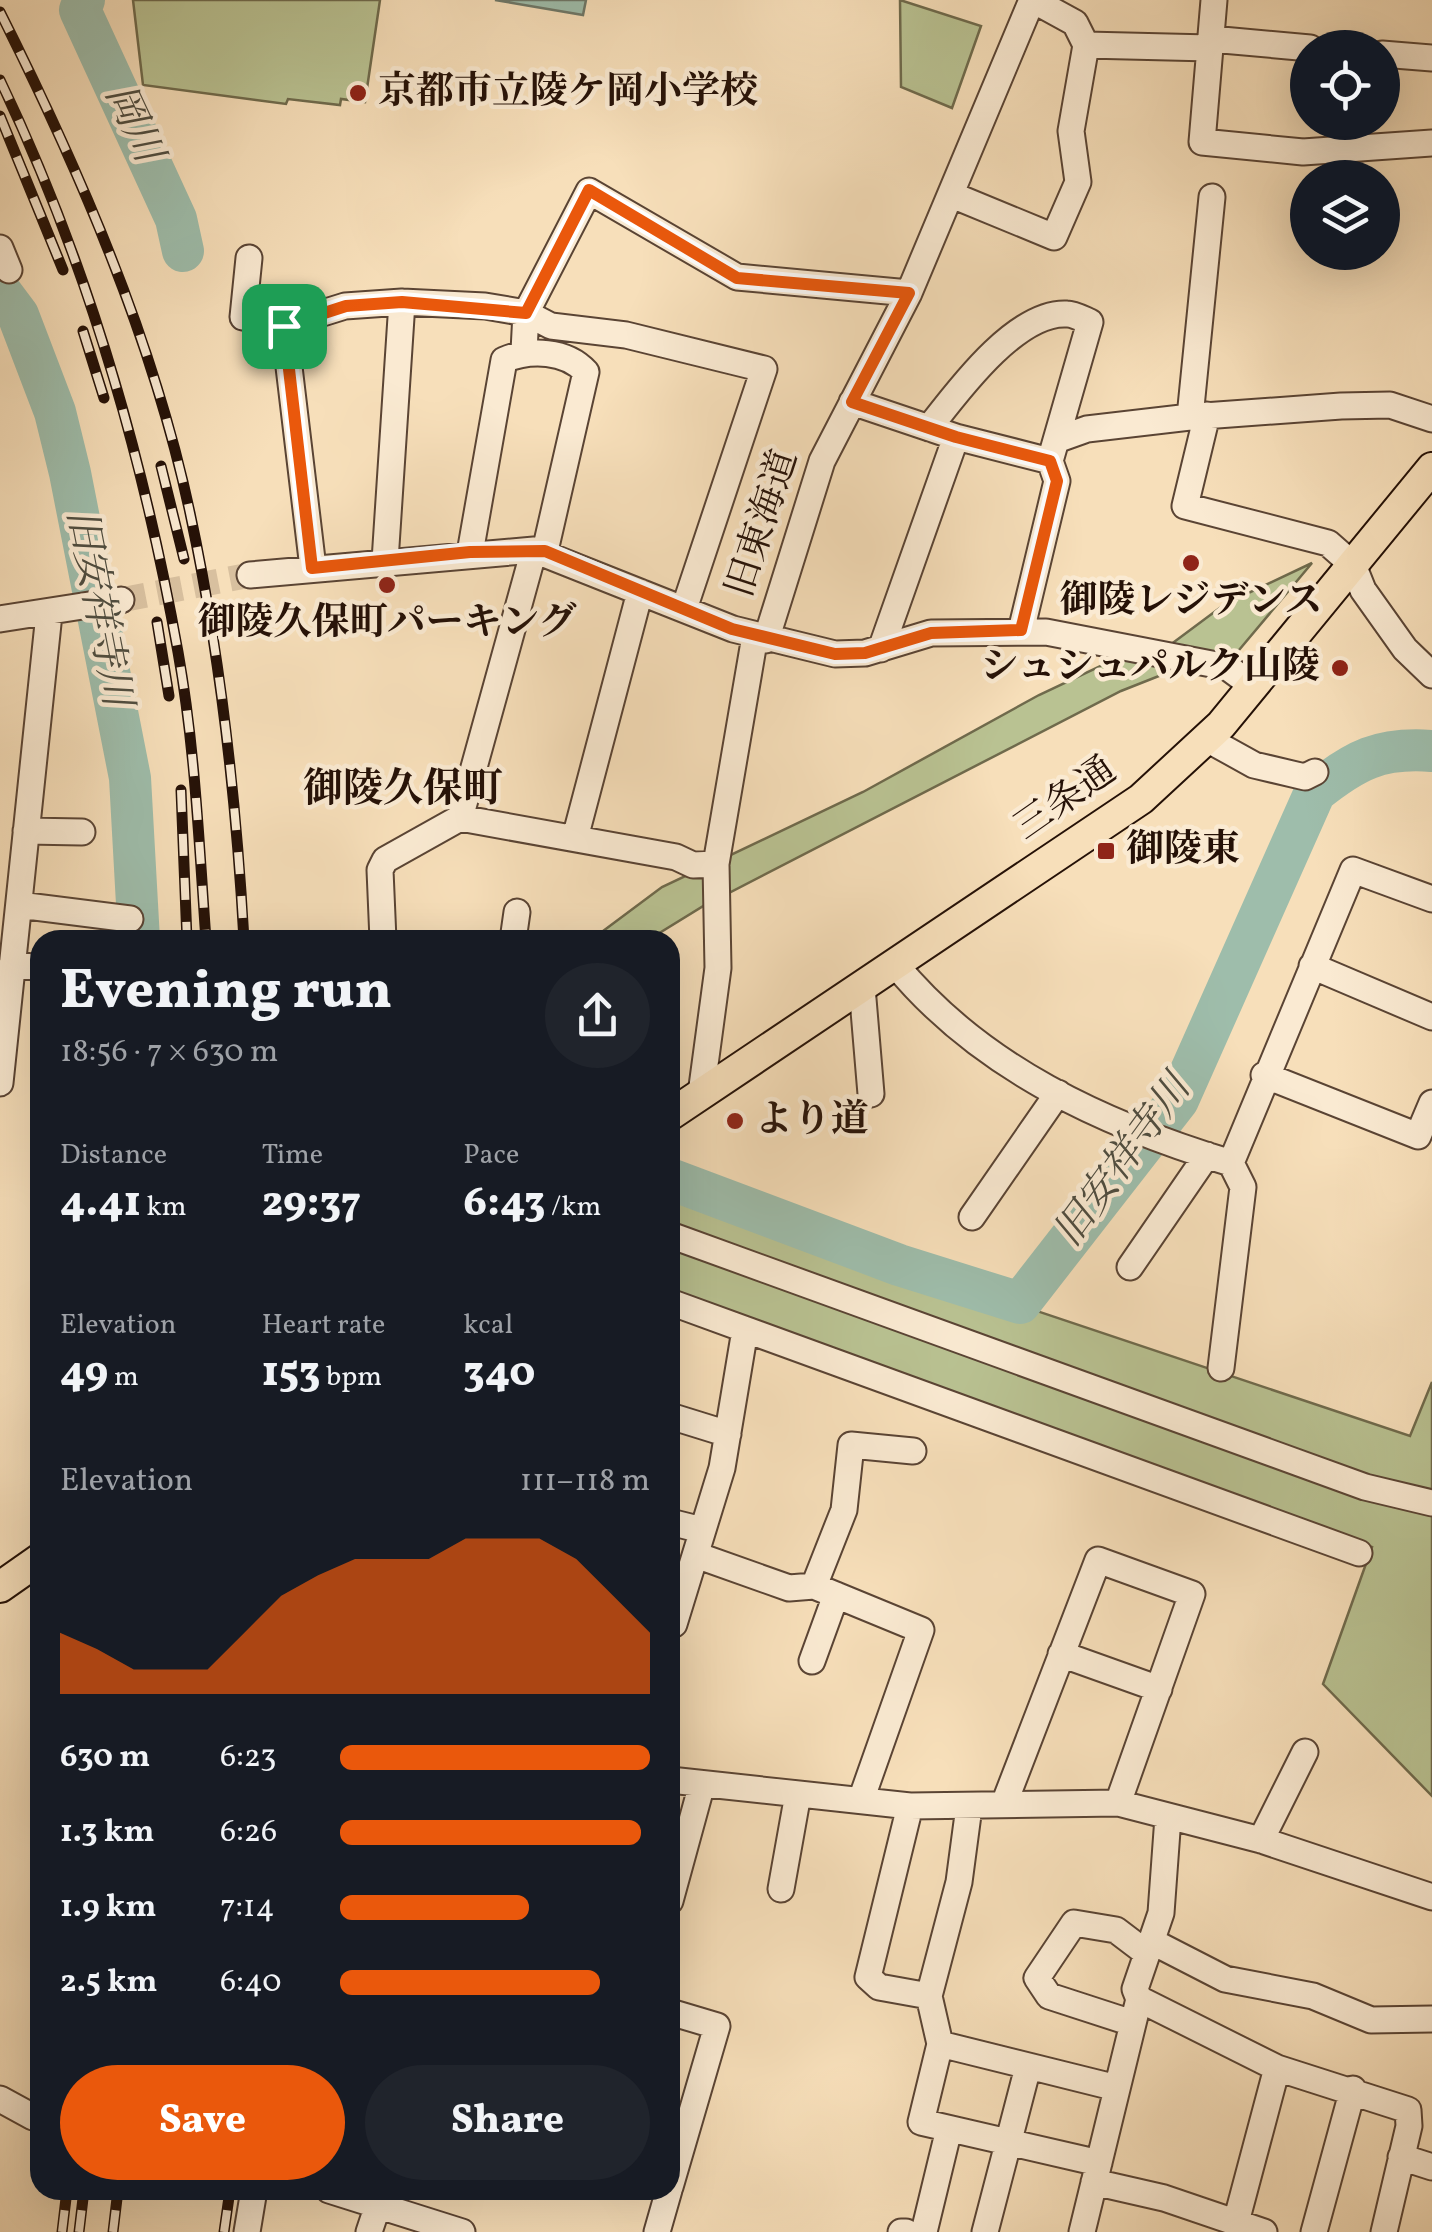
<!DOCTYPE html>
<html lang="en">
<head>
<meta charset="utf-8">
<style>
	body { margin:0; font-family:Vollkorn,"Noto Serif JP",serif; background:#20242c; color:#f1f3f6; height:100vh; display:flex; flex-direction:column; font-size:38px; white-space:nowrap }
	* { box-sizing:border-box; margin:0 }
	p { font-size:32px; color:#9ea1a6 }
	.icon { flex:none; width:55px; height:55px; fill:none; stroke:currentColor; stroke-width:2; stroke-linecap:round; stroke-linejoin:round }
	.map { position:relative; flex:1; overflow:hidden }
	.details { position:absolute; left:30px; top:930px; width:650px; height:1270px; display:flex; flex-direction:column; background:#171b24; border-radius:30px; box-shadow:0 10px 40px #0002 }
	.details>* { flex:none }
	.tools { position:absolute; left:1290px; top:30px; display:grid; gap:20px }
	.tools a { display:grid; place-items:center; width:110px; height:110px; border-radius:50%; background:#171b24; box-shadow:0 10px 40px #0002; font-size:50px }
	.pin { position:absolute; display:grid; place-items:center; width:85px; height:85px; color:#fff; margin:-42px; border-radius:20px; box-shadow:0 5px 15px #0006 }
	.round { display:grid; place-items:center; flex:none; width:105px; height:105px; border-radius:52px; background:#20242c }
	.overview { display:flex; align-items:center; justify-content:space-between; height:170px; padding:0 30px }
	h1 { font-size:55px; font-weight:800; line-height:75px }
	.stats { display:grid; grid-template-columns:repeat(3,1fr); gap:15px; height:170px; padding:10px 30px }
	.stats div { display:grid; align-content:center }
	.stats b { font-size:42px; font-weight:800 }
	.stats small { font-size:28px; font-weight:400 }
	.stats p { font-size:28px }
	.chart { height:280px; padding:20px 30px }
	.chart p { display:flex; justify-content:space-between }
	.chart svg { width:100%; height:180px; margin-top:10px; fill:#ea580c; opacity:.7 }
	.action { display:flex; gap:20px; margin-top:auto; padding:20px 30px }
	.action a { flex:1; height:115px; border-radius:60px; background:#ea580c; color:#fff; font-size:40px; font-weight:800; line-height:115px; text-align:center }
	.action a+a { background:#20242c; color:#f1f3f6 }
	ul { padding:0 30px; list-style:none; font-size:32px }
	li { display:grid; grid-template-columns:160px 120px 1fr; align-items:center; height:75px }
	li i { height:25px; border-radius:12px; background:#ea580c }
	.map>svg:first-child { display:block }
	.green { fill:#b9c292; stroke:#6f6a4c; stroke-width:2.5 }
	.water { fill:#9ebdab; stroke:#6e7869; stroke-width:2.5 }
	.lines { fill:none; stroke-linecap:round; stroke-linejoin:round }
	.river { stroke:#9ebdab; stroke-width:42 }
	.minor-tunnel { stroke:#d8c09f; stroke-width:25; stroke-dasharray:25 12; stroke-linecap:butt }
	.minor-casing { stroke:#5a4434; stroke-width:29 }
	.major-casing { stroke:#251107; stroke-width:34 }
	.minor { stroke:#faead2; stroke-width:25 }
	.major { stroke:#f7dfba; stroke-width:30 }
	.rail-casing { stroke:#251107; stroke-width:11 }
	.rail { stroke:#faead2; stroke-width:8; stroke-dasharray:22; stroke-linecap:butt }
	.route-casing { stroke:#fff; stroke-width:20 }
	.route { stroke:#ea580c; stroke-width:12 }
	.poi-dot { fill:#8f2418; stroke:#faead2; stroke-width:4 }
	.labels { text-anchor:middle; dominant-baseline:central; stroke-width:9; stroke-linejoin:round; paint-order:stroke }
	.poi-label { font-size:38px; font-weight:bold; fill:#251107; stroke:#faead2; text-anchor:start }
	.street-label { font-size:38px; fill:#251107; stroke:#faead2 }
	.water-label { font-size:40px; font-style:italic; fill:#4f4d40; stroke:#faead2 }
	.neighbourhood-label { font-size:40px; font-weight:bold; fill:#251107; stroke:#faead2 }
</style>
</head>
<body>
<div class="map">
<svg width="1432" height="2232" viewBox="0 0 1432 2232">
	<rect width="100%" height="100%" fill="#f7dfba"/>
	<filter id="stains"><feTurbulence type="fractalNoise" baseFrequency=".002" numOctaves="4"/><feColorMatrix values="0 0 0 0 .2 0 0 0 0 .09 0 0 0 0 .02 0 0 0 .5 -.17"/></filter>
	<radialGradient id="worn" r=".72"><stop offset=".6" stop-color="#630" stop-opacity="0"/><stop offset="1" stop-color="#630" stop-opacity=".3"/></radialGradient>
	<path class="green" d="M 133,0 L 380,0 L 365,102 L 341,99 L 340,105 L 288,99 L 286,104 L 143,85 Z
		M 900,0 L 981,26 L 952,108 L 901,87 Z
		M 1312,563 L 1234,656 L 1170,645 L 1225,604 Z
		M 1130,652 L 1192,663 L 1121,691 L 723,896 L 720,860 L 863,792 L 1039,695 Z
		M 700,869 L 705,870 L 708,903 L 648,940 L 591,940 L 662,887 Z
		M 670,1188 L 1410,1436 L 1432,1382 L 1432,1796 L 1323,1684 L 1372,1547 L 670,1292 Z"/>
	<path class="water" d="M 495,0 L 586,0 L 583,15 Z"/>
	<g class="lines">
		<path class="river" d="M 84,0 L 80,10 L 176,219 L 183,251
			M 0,291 L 18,315 L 55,412 L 70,473 L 130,778 L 139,940
			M 670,1179 L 899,1265 L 1020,1303 L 1178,1100 L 1315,792 C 1355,760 1380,747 1432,751"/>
		<path class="minor-tunnel" d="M 121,600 L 250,575"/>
		<defs>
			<path id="minor" d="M 1033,0 L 1075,23 L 1086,45 L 1210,48
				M 1214,0 L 1202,142 L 1303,152 L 1432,143
				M 1211,39 L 1310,48
				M 1382,54 L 1432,58
				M 952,195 L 1054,237 L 1078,182 L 1071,131 L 1086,45
				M 0,248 L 9,270
				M 249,258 L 243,317 L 284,325 L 345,306 L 402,302 L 485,306 L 526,313 L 551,326 L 626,335 L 764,369 L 684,609
				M 284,325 L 313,568
				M 524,351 L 526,313 L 589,191 L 737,277 L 909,293
				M 852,402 L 956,437 L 1050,461
				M 1207,415 L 1185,506 L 1328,543 L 1353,565 L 1363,590 L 1405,649 L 1432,675
				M 1190,417 L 1212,197
				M 929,428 C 957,392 1016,311 1067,314 C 1074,314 1083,319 1090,322 L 1050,461 L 1057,481 L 1021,631
				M 1059,439 L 1087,429 L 1190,417 L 1341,406 L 1390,405 L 1432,419
				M 470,553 L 504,360 C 530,349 566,350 586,372 L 545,551
				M 385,561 L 402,302
				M 250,575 L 534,550 L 733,629 L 835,654 L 865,653 L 931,633 L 1046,632 L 1227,667 L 1253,686
				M 0,619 L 121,600
				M 766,640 L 822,461 L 909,293 L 1032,0
				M 881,649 L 956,437
				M 1207,739 L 1254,765 L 1305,777 L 1315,772
				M 460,818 L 534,550
				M 26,831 L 82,832
				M 575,838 L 640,592
				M 19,905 L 130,919
				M 383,940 L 380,870 L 385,860 L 460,818 L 676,857 L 693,865 L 716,864
				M 513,940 L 517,912
				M 12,964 L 40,968
				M 895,964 C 980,1068 1105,1125 1231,1163
				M 1312,966 L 1432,1017
				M 862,987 L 871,1094
				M 1264,1075 L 1418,1136 L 1432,1103
				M 0,1083 L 49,614
				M 701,1094 L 718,968 L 716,864 L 755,636
				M 972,1217 L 1058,1093
				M 670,1235 L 1365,1487 L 1432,1503
				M 1130,1267 L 1207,1155
				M 670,1302 L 1359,1553
				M 1221,1368 L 1243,1187 L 1231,1163 L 1353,870 L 1432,899
				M 670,1416 L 728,1434
				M 670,1522 L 702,1530
				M 696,1555 L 789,1588 L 814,1586 L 921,1630 L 861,1800
				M 814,1586 L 844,1510 L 851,1445 L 913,1451
				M 670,1623 L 674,1624 L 722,1468 L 745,1330
				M 1061,1654 L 1159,1689
				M 812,1661 L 836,1595
				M 670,1780 L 910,1806 L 1118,1803 L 1261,1840 L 1432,1897
				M 1004,1804 L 1098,1560 L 1192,1594 L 1118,1803
				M 910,1806 L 868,1977 L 879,1987 L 929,1996
				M 969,1807 L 959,1882 L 929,1996 L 940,2044 L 1117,2088
				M 1261,1840 L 1305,1752
				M 781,1889 L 798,1794
				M 670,1901 L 702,1784
				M 1151,1941 L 1225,1979 L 1313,1996 L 1371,2020 L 1432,2019
				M 1139,1999 L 1277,2068 L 1408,2110 L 1409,2126 L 1384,2232
				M 670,2012 L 717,2026 L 670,2187
				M 1132,2023 L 1049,1996 L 1037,1978 L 1074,1923 L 1116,1930 L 1145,1952
				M 940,2044 L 921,2122 L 1099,2163
				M 0,2099 L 33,2117
				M 1401,2157 L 1432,2167
				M 1094,2182 L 1164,2198 L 1264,2232
				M 329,2190 L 462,2232
				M 1236,2222 L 1277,2068
				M 247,2232 L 254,2190
				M 369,2232 L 378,2205
				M 657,2232 L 669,2190
				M 901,2232 L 906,2232
				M 924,2232 L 949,2129
				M 985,2232 L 1028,2067
				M 1082,2232 L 1139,1999 L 1135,1989 L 1161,1913 L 1168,1817
				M 1314,2232 L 1353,2089"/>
			<path id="major" d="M 670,1115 L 1141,799 L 1221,725 L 1432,468
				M 0,1587 L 40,1559"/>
		</defs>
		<use href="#minor" class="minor-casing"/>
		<use href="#major" class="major-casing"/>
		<use href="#minor" class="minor"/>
		<use href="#major" class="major"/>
		<defs>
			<path id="rail" d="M 0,12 C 79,170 153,339 190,513 C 220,653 236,796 244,940
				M 0,80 C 86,260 143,456 178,652 C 195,747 199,844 206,940
				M 0,116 L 63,270
				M 83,331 L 104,398
				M 161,466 L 184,559
				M 157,622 L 169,696
				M 181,790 L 187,940
				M 62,2232 L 67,2190
				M 79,2232 L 84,2190
				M 113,2232 L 118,2190
				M 224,2232 L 230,2190"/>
		</defs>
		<use href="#rail" class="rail-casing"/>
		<use href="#rail" class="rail"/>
	</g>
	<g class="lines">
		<defs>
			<path id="route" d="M 589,190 L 737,278 L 909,293 L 852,402 L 956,437 L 1050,461 L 1057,481 L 1021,630 L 931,633 L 865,653 L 835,654 L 732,629 L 545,551 L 470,552 L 312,568 L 284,326 L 346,306 L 402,302 L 526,313 Z"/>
		</defs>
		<use href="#route" class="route-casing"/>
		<use href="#route" class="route"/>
	</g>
	<g class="poi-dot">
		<circle cx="358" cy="93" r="10"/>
		<circle cx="1191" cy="563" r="10"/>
		<circle cx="387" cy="585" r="10"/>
		<circle cx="1340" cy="668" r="10"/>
		<rect x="1096" y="841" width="20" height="20" rx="5"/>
		<circle cx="735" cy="1121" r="10"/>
	</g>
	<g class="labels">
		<g class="poi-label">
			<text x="378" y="93">京都市立陵ケ岡小学校</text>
			<text x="1191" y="602" text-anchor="middle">御陵レジデンス</text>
			<text x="387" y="624" text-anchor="middle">御陵久保町パーキング</text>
			<text x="1320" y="668" text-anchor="end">シュシュパルク山陵</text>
			<text x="1126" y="851">御陵東</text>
			<text x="755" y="1121">より道</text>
		</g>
		<g class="street-label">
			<text transform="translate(764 524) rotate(-72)">旧東海道</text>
			<text transform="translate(1066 800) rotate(-35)">三条通</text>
		</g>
		<g class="water-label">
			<text transform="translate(132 124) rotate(65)">岡川</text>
			<text transform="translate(97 608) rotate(79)">旧安祥寺川</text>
			<text transform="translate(1124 1162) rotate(-54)">旧安祥寺川</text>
		</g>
		<g class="neighbourhood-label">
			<text x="403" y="791">御陵久保町</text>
		</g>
	</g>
	<rect width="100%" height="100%" filter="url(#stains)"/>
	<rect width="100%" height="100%" fill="url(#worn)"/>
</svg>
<div class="tools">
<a><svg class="icon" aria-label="locate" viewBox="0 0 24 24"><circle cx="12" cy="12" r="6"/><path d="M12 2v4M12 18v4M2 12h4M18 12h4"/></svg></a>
<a><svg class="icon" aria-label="layers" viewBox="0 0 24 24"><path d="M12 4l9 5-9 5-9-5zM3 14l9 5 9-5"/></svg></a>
</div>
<div class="pin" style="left:284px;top:326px;background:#1e9e55"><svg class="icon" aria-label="arrive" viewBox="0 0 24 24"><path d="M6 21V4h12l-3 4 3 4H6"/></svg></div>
<section class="details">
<div class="overview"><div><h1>Evening run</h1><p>18:56 · 7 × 630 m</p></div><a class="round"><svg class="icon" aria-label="share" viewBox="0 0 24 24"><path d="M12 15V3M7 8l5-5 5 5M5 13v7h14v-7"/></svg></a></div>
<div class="stats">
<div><p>Distance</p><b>4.41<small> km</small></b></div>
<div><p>Time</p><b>29:37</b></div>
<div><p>Pace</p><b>6:43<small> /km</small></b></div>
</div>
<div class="stats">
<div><p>Elevation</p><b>49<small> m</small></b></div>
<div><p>Heart rate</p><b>153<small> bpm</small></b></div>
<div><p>kcal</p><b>340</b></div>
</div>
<div class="chart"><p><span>Elevation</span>111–118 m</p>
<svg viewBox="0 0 160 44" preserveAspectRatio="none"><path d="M0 44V29L10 33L20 38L30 38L40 38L50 29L60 20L70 15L80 11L90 11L100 11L110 6L120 6L130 6L140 11L150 20L160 29V44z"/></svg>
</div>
<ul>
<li><b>630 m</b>6:23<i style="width:100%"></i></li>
<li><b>1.3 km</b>6:26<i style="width:97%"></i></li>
<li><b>1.9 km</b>7:14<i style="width:61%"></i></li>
<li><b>2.5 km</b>6:40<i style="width:84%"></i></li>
</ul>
<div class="action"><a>Save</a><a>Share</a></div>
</section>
</div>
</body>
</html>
